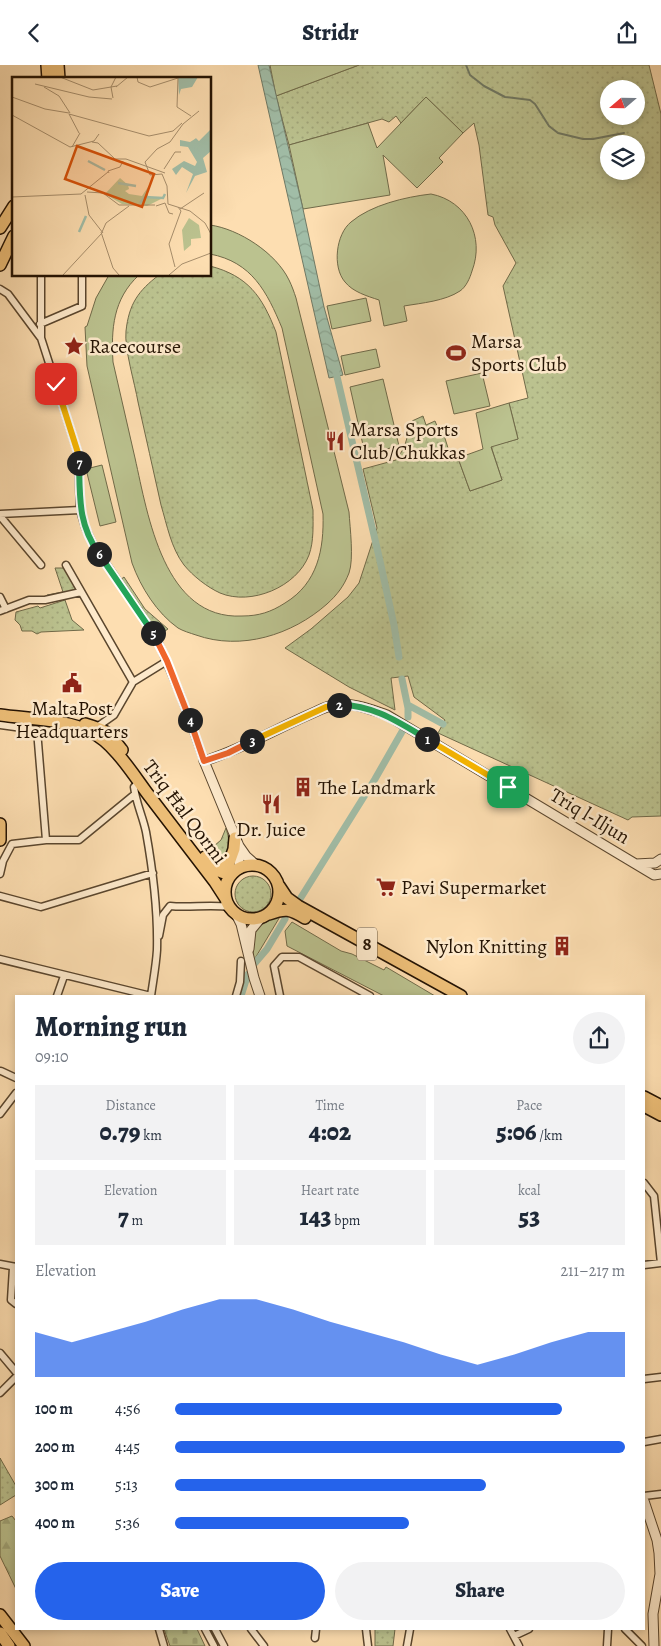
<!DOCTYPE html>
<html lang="en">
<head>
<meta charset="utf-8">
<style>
	body { margin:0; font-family:Alegreya,serif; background:#f2f2f3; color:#1f2937; height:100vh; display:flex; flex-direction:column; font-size:19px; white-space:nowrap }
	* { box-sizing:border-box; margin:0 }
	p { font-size:16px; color:#747a83 }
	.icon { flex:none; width:28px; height:28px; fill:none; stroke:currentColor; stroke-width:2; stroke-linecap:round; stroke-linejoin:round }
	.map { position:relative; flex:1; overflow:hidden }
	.side { position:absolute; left:15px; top:930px; width:630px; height:635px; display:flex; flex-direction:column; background:#fff; border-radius:0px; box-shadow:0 2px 8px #0003 }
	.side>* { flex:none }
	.needle { width:32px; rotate:250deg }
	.buttons { position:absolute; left:600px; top:15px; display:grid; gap:10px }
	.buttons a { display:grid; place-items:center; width:45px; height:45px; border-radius:50%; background:#fff; box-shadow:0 2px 8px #0003; font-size:25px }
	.pin { position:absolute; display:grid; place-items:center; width:42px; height:42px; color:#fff; margin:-21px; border-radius:10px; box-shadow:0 2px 8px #0006 }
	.km { position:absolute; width:25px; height:25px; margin:-12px; border-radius:50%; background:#222; color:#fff; font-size:14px; line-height:25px; text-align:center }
	.round { display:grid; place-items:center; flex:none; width:52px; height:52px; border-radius:26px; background:#f2f2f3 }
	.head { display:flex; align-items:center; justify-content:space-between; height:85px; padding:0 20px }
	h1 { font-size:28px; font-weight:800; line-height:38px }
	.stats { display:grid; grid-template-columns:repeat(3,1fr); gap:8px; height:85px; padding:5px 20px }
	.stats div { display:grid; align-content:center; border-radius:0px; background:#f2f2f3; text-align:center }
	.stats b { font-size:25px; font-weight:800 }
	.stats small { font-size:14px; font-weight:400 }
	.stats p { font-size:14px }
	.chart { height:140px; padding:10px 20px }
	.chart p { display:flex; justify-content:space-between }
	.chart svg { width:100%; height:90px; margin-top:5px; fill:#2563eb; opacity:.7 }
	.cta { display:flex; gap:10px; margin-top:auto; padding:10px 20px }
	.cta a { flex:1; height:58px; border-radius:30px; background:#2563eb; color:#fff; font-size:20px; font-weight:800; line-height:58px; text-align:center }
	.cta a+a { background:#f2f2f3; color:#1f2937 }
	ul { padding:0 20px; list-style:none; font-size:16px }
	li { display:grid; grid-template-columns:80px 60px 1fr; align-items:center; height:38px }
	li i { height:12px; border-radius:6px; background:#2563eb }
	header { display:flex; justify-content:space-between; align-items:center; height:65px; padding:0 20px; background:#fff; font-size:22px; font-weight:800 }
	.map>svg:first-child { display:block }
	.grass { fill:url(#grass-dots); stroke:#706a49; fill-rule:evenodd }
	.forest { fill:url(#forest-firs); stroke:#706a49 }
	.cemetery { fill:url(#cemetery-stones); stroke:#706a49 }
	.park { fill:#bbc28f; stroke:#706a49 }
	.water { fill:url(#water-waves); stroke:#6f7965 }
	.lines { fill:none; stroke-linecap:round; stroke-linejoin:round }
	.stream { stroke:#6f7965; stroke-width:2 }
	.canal { stroke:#a1bda7; stroke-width:7 }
	.minor-casing { stroke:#5a462e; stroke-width:9 }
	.tertiary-casing { stroke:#5a462e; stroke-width:11 }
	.trunk-casing { stroke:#241303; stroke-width:14 }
	.minor { stroke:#feeacc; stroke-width:6 }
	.tertiary { stroke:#feeacc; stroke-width:9 }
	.trunk { stroke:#eebf78; stroke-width:11 }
	.split-1-casing { stroke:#fff; stroke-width:10 }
	.split-2-casing { stroke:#fff; stroke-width:10 }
	.split-3-casing { stroke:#fff; stroke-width:10 }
	.split-4-casing { stroke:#fff; stroke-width:10 }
	.split-5-casing { stroke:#fff; stroke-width:10 }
	.split-6-casing { stroke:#fff; stroke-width:10 }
	.split-7-casing { stroke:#fff; stroke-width:10 }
	.split-8-casing { stroke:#fff; stroke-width:10 }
	.split-1 { stroke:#f5b400; stroke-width:6 }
	.split-2 { stroke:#22a559; stroke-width:6 }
	.split-3 { stroke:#f5b400; stroke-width:6 }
	.split-4 { stroke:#f0652b; stroke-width:6 }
	.split-5 { stroke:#f0652b; stroke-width:6 }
	.split-6 { stroke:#22a559; stroke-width:6 }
	.split-7 { stroke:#22a559; stroke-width:6 }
	.split-8 { stroke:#f5b400; stroke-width:6 }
	.labels { text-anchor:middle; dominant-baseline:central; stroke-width:5; stroke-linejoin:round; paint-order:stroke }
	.shield { fill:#feeacc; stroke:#65543f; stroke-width:1 }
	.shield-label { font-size:19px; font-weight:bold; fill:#241303 }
	.poi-label { font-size:20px; fill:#241303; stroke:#feeacc; text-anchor:start }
	.street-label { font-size:20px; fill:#241303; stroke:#feeacc }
	.inset-river { fill:none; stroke:#a1bda7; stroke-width:2.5 }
	.inset-road { fill:none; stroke:#a68d6b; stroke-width:1 }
	.view { fill:#d4520b; fill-opacity:0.15; stroke:#d4520b; stroke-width:2.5 }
	.inset-edge { fill:none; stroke:#241303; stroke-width:2.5 }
</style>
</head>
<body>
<header><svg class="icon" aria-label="back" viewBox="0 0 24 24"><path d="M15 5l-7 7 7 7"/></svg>Stridr<svg class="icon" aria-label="share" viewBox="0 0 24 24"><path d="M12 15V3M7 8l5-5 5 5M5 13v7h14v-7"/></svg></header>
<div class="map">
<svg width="661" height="1581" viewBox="0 0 661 1581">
	<defs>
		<pattern id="grass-dots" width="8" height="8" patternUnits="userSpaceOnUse" patternTransform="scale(1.25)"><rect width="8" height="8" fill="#bbc28f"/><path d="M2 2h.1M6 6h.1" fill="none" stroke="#a1a67a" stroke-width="1.8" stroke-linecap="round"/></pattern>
		<pattern id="forest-firs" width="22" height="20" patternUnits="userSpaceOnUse" patternTransform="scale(1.25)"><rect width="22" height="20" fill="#bbc28f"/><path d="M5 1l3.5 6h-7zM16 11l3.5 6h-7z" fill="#a1a67a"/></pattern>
		<pattern id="cemetery-stones" width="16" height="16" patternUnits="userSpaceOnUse" patternTransform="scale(1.25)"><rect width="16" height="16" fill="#bbc28f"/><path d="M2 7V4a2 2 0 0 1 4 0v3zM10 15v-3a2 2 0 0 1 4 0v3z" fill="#a1a67a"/></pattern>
		<pattern id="water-waves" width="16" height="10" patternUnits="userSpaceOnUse" patternTransform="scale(1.25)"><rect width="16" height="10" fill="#a1bda7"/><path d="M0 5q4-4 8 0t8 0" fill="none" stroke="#8aa28e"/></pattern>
	</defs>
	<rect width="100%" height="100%" fill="#fddeb1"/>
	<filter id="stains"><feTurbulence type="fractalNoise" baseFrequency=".004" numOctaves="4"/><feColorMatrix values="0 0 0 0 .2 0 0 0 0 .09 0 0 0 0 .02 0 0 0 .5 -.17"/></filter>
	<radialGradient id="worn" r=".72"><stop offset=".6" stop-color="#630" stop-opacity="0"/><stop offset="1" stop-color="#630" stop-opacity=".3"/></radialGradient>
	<path class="grass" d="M 359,0 L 649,0 L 661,49 L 661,751 L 632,752 L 628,755 L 438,668 L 445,655 L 414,632 L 408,611 L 391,613 L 395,645 L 349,622 L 285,583 L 311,564 L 348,532 L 359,518 L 377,463 L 363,404 L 396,395 L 404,383 L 412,356 L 423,351 L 426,360 L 435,356 L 440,368 L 443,367 L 448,383 L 458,393 L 470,426 L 502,415 L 491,381 L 518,374 L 509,338 L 528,333 L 503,221 L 516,198 L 495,160 L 493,152 L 488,150 L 479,80 L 474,58 L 463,68 L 426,32 L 401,58 L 396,51 L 389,57 L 382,54 L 289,80 L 276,31 ZM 609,24 L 636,24 L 636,51 L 609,51 ZM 609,79 L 636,79 L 636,106 L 609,106 Z
		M 210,201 C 248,211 262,231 276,267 L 313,445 C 313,460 314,476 309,490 C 297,522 251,541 220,528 C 207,522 193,511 184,500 C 171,483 167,460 161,440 C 153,406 146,371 138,337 C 135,319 124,283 126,266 C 129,239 138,226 159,210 L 210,210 Z
		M 55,503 L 64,503 L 76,525 L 69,528 L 49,532 L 47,530 L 63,527 Z
		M 124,512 L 145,544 L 168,564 L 159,570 L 120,515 Z
		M 65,535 L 72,555 L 84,565 L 41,567 L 37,569 L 32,566 L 22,566 L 20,560 L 15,555 L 16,547 L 38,541 L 40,543 Z
		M 226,763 C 230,776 233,795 214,796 L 207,787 L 221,775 Z
		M235 829a18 18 0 1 1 36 0a18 18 0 1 1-36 0Z
		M 0,1393 L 16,1421 L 16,1430 L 0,1440 Z
		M 375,1564 L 395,1564 L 393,1581 L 375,1581 Z"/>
	<path class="forest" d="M 12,1451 L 16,1456 L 16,1524 L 0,1491 L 0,1456 Z"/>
	<path class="cemetery" d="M 164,1564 L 197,1564 L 205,1581 L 170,1581 Z"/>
	<path class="park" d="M 270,0 L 359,0 L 276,31 Z
		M 426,32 L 463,68 L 439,93 L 443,97 L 417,123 L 383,90 L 390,130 L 303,144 L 289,80 L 368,58 L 377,83 Z
		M 431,129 C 467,136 485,172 472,206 C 470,213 466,222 460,226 C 445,236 422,238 404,241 L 407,256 L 384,261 L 379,235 C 367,231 353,227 345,217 C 332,202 336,169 351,157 C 371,140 405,132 431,129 Z
		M 210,160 C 239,164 276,188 289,215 C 292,221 294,227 296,233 L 349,447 C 350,463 354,494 349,508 C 344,521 337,530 327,539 C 292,570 241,586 196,570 C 190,568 183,566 178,563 C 157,548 141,523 132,498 L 87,301 L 85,262 L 87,261 L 96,233 L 109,210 L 139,210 C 113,234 111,264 113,297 C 120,329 128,361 135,393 C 148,451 164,555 242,551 C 259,551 271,547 285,538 C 318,518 324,484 323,449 L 282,263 C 267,227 252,197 210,189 Z
		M 366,233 L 371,256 L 332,264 L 327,241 Z
		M 376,284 L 380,302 L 345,310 L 341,291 Z
		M 482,308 L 490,341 L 454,349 L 446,316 Z
		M 383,314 L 399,381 L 365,389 L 350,322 Z
		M 509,338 L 518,374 L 491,382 L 502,415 L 470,426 L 458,393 L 483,384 L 476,348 Z
		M 102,400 L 116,457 L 100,461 L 86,404 Z
		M 281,850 L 254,895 C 250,866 255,861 281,850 Z
		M 292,857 L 341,886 L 352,889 L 384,905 L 386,902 L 435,931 L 384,931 L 287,881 L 285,866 Z"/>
	<path class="water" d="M 258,0 L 269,0 L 303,144 L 324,242 L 343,310 L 329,313 Z"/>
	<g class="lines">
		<path class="stream" d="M 466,0 L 470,10 L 484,21 L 505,32 L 530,35 L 535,39 L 549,61 L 558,68 L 583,74 L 593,74 L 624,68"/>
		<path class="canal" d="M 335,303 L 380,496 L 394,560 L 399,592
			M 402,614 L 408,643 L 408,652
			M 408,640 L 443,659
			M 300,834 L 375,714 L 403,665
			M 255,898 L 267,884 L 285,854
			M 241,931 L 248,909"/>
		<defs>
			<path id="minor" d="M 41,210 L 41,273 L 78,388 L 80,445 L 85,462 L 94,481 L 142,551 L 159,579 L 180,629 L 204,696
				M 0,224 L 8,229 L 40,272
				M 40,259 L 82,241 L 82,210
				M 0,449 L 80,445
				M 0,451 L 41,500
				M 66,500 L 133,617
				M 0,532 L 6,544
				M 0,546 L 29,535 L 45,535 L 81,527
				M 0,660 L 37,665 L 46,775
				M 97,662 L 114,650 L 133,617 L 167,596
				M 139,717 L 134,722 C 136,738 143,752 146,767 C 153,806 158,845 157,885 C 156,901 153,916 151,931
				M 0,809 L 3,796 L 12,779 L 46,775 L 79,775 L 135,729
				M 0,831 L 41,842 L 153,808
				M 159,871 L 163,850 L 170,841 C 190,843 210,839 229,842
				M 0,894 L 151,931
				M 57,931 L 64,911
				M 236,931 L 240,917 L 241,896
				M 280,931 L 274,901 L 282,892 L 299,892 L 370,931
				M 1,1006 L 16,1013
				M 0,1049 L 16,1028
				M 644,1118 L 654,1131 L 661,1198
				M 0,1199 L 16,1202
				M 644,1200 L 661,1198
				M 13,1203 L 11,1235 L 16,1239
				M 0,1288 L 16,1307
				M 644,1314 L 661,1312
				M 0,1328 L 16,1312
				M 644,1377 L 661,1374
				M 644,1431 L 661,1429
				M 159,1564 L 164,1581
				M 205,1564 L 214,1581
				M 215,1564 L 224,1581
				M 251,1564 L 264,1581
				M 366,1564 L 368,1581
				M 510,1564 L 519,1581
				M 625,1564 L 642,1581
				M 514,1571 L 529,1564
				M 315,1573 L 316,1564
				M 407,1581 L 410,1564
				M 607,1581 L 608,1564"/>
			<path id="tertiary" d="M 636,799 L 655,798 L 661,794
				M 256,800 L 246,791 L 239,781 L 204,696 C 240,685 272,666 306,651 C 318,646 329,639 342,639 C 357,639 373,645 387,650 L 654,810 L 661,809
				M 239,804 L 239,784
				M 236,849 L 241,859 L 254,913 L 260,931
				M 249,884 L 251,865 L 260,854
				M 644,1436 L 657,1475 L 659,1488 L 660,1509 L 653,1549 L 654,1581"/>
			<path id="trunk" d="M 47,0 L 48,14
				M 58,0 L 59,14
				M 0,163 L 14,141
				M 0,200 L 14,171
				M 0,650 C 28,654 65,654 91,667 C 113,677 133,709 147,728 C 170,758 193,788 215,817 L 226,834
				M 85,659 C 108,666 107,666 122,685
				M 0,759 L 0,775
				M 205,792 C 213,802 219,810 233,808
				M 210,796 C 216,801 222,800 229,798 L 234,784 L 235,773
				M225 827a27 27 0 1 1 54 0a27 27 0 1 1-54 0Z
				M 279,821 L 287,833 L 298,841 L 461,931
				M 269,849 C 286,843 290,844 305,853
				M 644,1032 L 661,1041
				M 644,1041 L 661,1050
				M 0,1550 L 24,1581
				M 0,1568 L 9,1581"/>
		</defs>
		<use href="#minor" class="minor-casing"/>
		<use href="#tertiary" class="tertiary-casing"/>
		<use href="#trunk" class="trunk-casing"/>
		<use href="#minor" class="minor"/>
		<use href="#tertiary" class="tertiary"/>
		<use href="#trunk" class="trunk"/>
	</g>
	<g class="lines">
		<defs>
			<path id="split-1" d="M 427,674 L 508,722"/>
			<path id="split-2" d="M 339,640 C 372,639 400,658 427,674"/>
			<path id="split-3" d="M 252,676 L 326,642 L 339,640"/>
			<path id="split-4" d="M 190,655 L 204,696 L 228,688 L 252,676"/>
			<path id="split-5" d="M 153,568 L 167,596 L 190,655"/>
			<path id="split-6" d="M 99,489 L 153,568"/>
			<path id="split-7" d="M 79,398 C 80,433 78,459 99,489"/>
			<path id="split-8" d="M 56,319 L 78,388 L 79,398"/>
		</defs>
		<use href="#split-1" class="split-1-casing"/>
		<use href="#split-2" class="split-2-casing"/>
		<use href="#split-3" class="split-3-casing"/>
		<use href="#split-4" class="split-4-casing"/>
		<use href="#split-5" class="split-5-casing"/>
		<use href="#split-6" class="split-6-casing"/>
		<use href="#split-7" class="split-7-casing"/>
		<use href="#split-8" class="split-8-casing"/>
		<use href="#split-1" class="split-1"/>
		<use href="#split-2" class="split-2"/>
		<use href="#split-3" class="split-3"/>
		<use href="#split-4" class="split-4"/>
		<use href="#split-5" class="split-5"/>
		<use href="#split-6" class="split-6"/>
		<use href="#split-7" class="split-7"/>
		<use href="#split-8" class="split-8"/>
	</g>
	<defs>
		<symbol id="sight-bare" viewBox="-9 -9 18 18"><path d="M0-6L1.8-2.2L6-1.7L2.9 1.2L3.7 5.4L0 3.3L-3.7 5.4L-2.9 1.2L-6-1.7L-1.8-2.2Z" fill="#8f2418" stroke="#feeacc" stroke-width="2.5" paint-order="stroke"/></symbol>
		<symbol id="stadium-bare" viewBox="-9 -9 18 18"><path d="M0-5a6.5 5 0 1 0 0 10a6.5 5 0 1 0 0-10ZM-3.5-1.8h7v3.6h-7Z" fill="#8f2418" stroke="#feeacc" stroke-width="2.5" paint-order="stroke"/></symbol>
		<symbol id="restaurant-bare" viewBox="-9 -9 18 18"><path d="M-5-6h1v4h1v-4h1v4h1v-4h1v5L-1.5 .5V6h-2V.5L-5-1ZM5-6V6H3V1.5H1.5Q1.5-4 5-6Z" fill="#8f2418" stroke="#feeacc" stroke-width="2.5" paint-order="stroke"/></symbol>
		<symbol id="civic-bare" viewBox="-9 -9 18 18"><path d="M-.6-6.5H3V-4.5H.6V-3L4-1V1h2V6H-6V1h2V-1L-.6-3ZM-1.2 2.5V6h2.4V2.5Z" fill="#8f2418" stroke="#feeacc" stroke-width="2.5" paint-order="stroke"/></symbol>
		<symbol id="building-bare" viewBox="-9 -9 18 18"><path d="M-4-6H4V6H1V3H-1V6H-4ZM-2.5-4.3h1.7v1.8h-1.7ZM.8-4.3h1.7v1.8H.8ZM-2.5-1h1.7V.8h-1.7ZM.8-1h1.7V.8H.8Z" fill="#8f2418" stroke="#feeacc" stroke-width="2.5" paint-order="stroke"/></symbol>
		<symbol id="supermarket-bare" viewBox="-9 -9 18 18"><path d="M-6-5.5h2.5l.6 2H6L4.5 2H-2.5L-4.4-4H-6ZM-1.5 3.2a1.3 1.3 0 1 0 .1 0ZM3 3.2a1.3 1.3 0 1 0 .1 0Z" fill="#8f2418" stroke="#feeacc" stroke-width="2.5" paint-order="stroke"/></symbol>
	</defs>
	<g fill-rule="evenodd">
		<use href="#sight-bare" x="60" y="267" width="28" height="28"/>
		<use href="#stadium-bare" x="442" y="274" width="28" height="28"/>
		<use href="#restaurant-bare" x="321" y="362" width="28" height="28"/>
		<use href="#civic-bare" x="58" y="604" width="28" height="28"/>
		<use href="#building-bare" x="289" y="708" width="28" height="28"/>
		<use href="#restaurant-bare" x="257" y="725" width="28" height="28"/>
		<use href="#supermarket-bare" x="372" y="808" width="28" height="28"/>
		<use href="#building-bare" x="548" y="867" width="28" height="28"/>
	</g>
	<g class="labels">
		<rect class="shield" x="357" y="862.5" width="20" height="33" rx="4"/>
		<g class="shield-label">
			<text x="367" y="879">8</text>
		</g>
		<g class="poi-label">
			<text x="471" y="276">Marsa<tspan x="471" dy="23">Sports Club</tspan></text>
			<text x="89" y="281">Racecourse</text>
			<text x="350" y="364">Marsa Sports<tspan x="350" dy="23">Club/Chukkas</tspan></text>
			<text x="72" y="643" text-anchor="middle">MaltaPost<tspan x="72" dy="23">Headquarters</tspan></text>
			<text x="318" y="722">The Landmark</text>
			<text x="271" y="764" text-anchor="middle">Dr. Juice</text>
			<text x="401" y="822">Pavi Supermarket</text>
			<text x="547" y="881" text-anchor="end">Nylon Knitting</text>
		</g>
		<g class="street-label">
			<text transform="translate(185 747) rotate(53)">Triq Ħal Qormi</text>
			<text transform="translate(590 751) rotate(31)">Triq l-Iljun</text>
		</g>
	</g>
	<g transform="translate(12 12)">
		<rect width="199" height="199" fill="#fddeb1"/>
		<path d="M 108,101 L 116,108 L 117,112 L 113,114 L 117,117 L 130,119 L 136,110 L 136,120 L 151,121 L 135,129 L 110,127 L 93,117 Z" fill="#bbc28f"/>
		<path d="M 177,141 L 187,148 L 189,161 L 179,162 L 179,168 L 172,174 L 170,153 Z" fill="#bbc28f"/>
		<path d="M 166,0 L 186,0 L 180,10 L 169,12 L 167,18 ZM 199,52 L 199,74 L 191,81 L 195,95 L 183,99 L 174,116 L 181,97 L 170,90 L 164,98 L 160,92 L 172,84 L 183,89 L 185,85 L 176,70 L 168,69 L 168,63 L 178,65 L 183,62 L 186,65 Z" fill="#a1bda7"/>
		<path class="inset-river" d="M 199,58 L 184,70 L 184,74 L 189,76 L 199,66M 183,62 L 188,67 L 199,60M 76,84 L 93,93M 106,106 L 124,109M 128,126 L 133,120 L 151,121 L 153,117M 67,155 L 74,139"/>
		<path class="inset-road" d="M 10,0 L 34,0M 48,0 L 81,13 L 105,9M 125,0 L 126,5 L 138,10 L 166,1 L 165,30 L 179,39M 23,7 L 77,20 L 100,22M 32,10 L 47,19 L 58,36M 104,10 L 116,0M 0,20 L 33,32 L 57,36M 101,21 L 99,10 L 104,0M 57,37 L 137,59 L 161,54 L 170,46M 57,37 L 67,56M 0,38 L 58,70 L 82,64 L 87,57M 80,65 L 86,66 L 103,82 L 114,82 L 153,96M 60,70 L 68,56M 152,92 L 163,75 L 169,75M 97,96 L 96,94 L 108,90 L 111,84M 150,97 L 138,98 L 133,85 L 145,72 L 158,65 L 171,47 L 187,34M 150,97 L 155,109 L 156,127 L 178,134 L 193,146 L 199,157M 75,115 L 91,116 L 107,128 L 143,128M 73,118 L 77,138 L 91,156M 0,120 L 69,117 L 96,95M 144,129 L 153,126 L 157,136 L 161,137M 168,132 L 192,116M 89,155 L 101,191 L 107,198M 90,155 L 94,146 L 117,129M 163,190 L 157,167 L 169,134 L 166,130M 51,198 L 90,156M 157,198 L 170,187 L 199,176"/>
		<path class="view" d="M 65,69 L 142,97 L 130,130 L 53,102 Z"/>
		<rect width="199" height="199" class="inset-edge"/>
	</g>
	<rect width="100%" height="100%" filter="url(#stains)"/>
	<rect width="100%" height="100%" fill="url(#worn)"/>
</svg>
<div class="buttons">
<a><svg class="needle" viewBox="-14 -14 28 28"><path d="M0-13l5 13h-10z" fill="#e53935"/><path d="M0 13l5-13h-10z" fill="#747a83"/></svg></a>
<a><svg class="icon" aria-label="layers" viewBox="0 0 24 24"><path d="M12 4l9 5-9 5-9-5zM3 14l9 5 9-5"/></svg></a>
</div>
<div class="pin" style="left:508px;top:722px;background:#1e9e55"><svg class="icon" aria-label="arrive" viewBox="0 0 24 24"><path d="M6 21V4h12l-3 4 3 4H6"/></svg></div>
<div class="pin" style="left:56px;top:319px;background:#d93025"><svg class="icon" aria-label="check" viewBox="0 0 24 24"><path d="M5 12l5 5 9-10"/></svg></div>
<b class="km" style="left:427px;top:674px">1</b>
<b class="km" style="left:339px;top:640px">2</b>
<b class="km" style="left:252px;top:676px">3</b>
<b class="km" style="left:190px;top:655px">4</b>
<b class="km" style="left:153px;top:568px">5</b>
<b class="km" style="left:99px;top:489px">6</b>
<b class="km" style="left:79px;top:398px">7</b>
<section class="side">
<div class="head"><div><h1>Morning run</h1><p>09:10</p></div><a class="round"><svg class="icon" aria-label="share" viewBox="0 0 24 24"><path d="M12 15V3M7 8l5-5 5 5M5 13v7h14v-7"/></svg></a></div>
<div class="stats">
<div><p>Distance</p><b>0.79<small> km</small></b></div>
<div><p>Time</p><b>4:02</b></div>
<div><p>Pace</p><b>5:06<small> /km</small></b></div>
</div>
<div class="stats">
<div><p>Elevation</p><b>7<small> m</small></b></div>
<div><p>Heart rate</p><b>143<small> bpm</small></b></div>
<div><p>kcal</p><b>53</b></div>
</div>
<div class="chart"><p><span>Elevation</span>211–217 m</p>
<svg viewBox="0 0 160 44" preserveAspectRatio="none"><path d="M0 44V22L10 27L20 22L30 17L40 11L50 6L60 6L70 11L80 17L90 22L100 27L110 33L120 38L130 33L140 27L150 22L160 22V44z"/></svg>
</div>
<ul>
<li><b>100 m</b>4:56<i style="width:86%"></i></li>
<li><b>200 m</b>4:45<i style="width:100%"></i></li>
<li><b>300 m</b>5:13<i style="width:69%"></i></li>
<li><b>400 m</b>5:36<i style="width:52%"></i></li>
</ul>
<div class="cta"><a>Save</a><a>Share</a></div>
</section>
</div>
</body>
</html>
